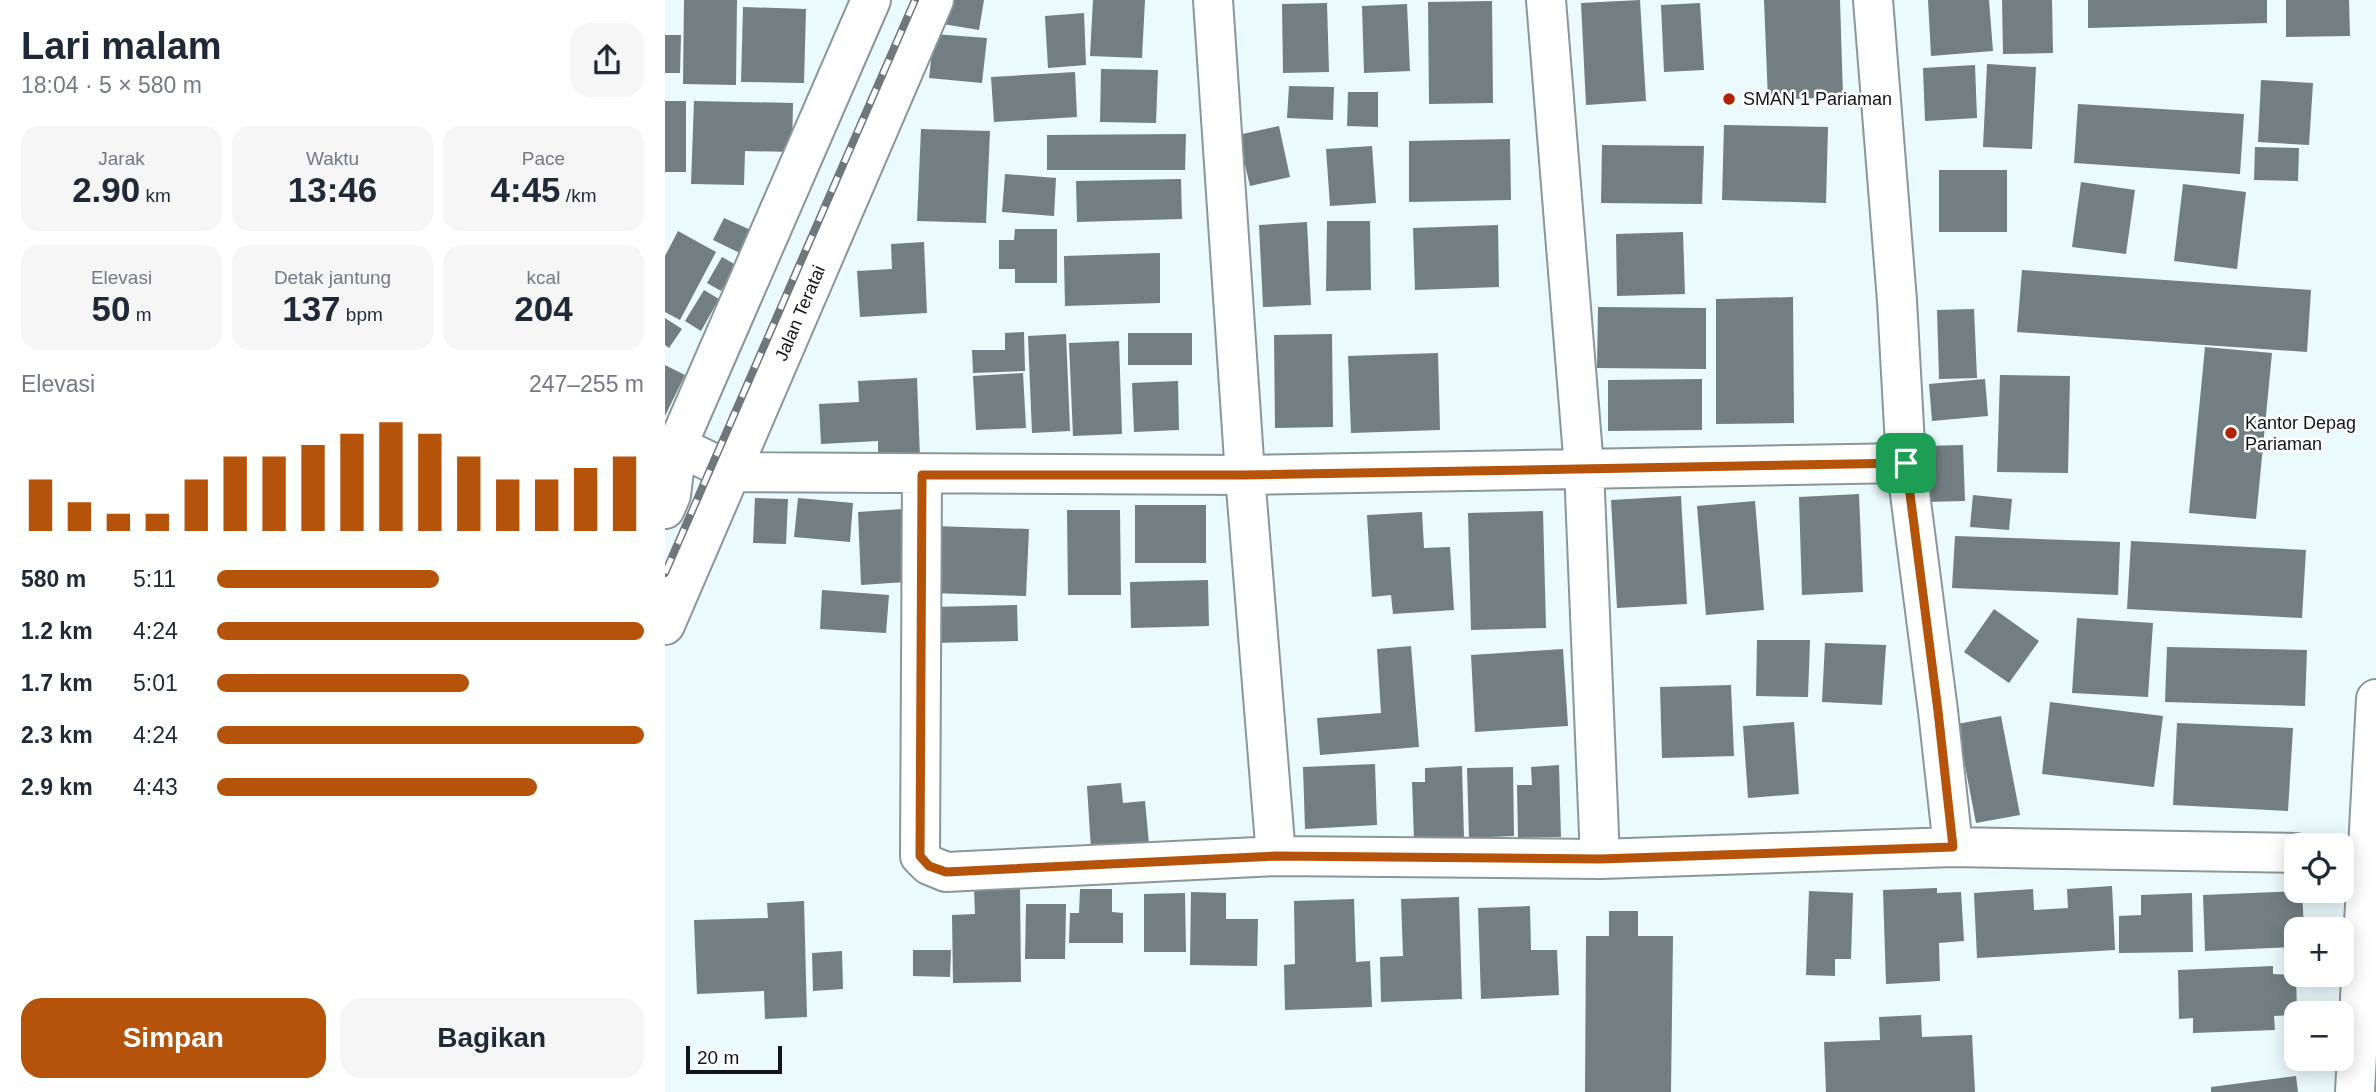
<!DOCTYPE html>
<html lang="id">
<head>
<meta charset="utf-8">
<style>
	body { margin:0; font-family:Helvetica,sans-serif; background:#f6f6f7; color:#1f2937; height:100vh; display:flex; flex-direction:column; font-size:26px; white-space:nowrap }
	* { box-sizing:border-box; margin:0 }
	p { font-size:23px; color:#747a83 }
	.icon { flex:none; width:38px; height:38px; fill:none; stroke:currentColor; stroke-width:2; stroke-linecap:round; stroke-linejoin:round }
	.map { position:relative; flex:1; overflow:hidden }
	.sheet { display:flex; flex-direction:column; background:#fff; width:665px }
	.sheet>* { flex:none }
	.buttons { position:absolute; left:1619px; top:833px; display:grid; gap:14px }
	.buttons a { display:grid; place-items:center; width:70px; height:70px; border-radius:14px; background:#fff; box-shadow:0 4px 18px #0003; font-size:35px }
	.scale { position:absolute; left:21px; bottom:18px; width:96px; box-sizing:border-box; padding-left:7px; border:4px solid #111517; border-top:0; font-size:19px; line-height:24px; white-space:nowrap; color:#111517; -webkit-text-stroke:5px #fff; paint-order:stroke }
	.pin { position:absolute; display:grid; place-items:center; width:60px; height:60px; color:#fff; margin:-30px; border-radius:14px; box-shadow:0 4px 10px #0006 }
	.round { display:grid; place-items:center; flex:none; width:74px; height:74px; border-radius:21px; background:#f6f6f7 }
	.head { display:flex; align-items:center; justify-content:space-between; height:119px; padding:0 21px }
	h1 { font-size:38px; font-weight:800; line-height:52px }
	.stats { display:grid; grid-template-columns:repeat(3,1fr); gap:10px; height:119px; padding:7px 21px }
	.stats div { display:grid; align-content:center; border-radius:18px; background:#f6f6f7; text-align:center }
	.stats b { font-size:35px; font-weight:800 }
	.stats small { font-size:19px; font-weight:400 }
	.stats p { font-size:19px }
	.chart { height:196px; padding:14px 21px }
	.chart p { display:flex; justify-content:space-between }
	.chart svg { width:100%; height:126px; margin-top:7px; stroke:#b45309; stroke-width:6 }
	.primary-button { display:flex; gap:14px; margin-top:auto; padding:14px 21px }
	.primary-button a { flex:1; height:80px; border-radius:21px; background:#b45309; color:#fff; font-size:28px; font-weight:800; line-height:80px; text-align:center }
	.primary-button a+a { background:#f6f6f7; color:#1f2937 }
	ul { padding:0 21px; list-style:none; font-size:23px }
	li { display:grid; grid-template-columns:112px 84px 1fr; align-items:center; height:52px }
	li i { height:18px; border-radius:9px; background:#b45309 }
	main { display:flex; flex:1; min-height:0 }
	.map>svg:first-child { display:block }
	.building { fill:#727e81 }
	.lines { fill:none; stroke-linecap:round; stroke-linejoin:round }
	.minor-casing { stroke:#8a979a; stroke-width:42 }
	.tertiary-casing { stroke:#8a979a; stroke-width:42 }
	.minor { stroke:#fff; stroke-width:38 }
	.tertiary { stroke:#fff; stroke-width:38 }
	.rail-casing { stroke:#6f777a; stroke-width:8 }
	.rail { stroke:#fff; stroke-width:5; stroke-dasharray:16; stroke-linecap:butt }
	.route-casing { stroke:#fff; stroke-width:14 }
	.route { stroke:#b45309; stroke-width:9 }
	.poi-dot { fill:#af2301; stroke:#fff; stroke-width:2.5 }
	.labels { text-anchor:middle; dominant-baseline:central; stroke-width:5; stroke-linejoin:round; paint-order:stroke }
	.poi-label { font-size:18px; fill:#111517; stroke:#fff; text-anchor:start }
	.street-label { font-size:18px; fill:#111517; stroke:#fff }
</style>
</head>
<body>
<main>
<section class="sheet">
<div class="head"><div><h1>Lari malam</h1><p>18:04 · 5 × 580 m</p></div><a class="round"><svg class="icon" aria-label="share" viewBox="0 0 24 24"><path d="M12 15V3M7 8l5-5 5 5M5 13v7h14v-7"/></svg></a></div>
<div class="stats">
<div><p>Jarak</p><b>2.90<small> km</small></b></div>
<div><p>Waktu</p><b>13:46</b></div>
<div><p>Pace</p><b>4:45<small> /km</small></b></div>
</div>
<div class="stats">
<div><p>Elevasi</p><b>50<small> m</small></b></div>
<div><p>Detak jantung</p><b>137<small> bpm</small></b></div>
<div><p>kcal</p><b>204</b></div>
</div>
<div class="chart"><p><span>Elevasi</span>247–255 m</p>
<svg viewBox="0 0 160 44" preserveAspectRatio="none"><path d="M5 44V26M15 44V34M25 44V38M35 44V38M45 44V26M55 44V18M65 44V18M75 44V14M85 44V10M95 44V6M105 44V10M115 44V18M125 44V26M135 44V26M145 44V22M155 44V18"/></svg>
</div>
<ul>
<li><b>580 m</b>5:11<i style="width:52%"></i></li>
<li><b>1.2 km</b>4:24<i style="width:100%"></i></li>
<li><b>1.7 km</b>5:01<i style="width:59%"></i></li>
<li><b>2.3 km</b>4:24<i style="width:100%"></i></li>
<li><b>2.9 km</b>4:43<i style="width:75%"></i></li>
</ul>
<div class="primary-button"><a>Simpan</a><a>Bagikan</a></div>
</section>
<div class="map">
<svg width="1711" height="1092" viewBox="0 0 1711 1092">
	<rect width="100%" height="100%" fill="#ebfafd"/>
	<path class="building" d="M 19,0 L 72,0 L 71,85 L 18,84 Z
		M 282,0 L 319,0 L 314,30 L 278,24 Z
		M 428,0 L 480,0 L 477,58 L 425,56 Z
		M 975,0 L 981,101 L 921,105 L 916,3 Z
		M 1099,0 L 1175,0 L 1178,97 L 1103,100 Z
		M 1263,0 L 1324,0 L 1328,51 L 1266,56 Z
		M 1337,0 L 1387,0 L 1388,53 L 1338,54 Z
		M 1423,0 L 1602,0 L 1602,23 L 1423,28 Z
		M 1621,0 L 1684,0 L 1685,36 L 1621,37 Z
		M 827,1 L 828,103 L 764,104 L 763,2 Z
		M 662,3 L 664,72 L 618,73 L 617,4 Z
		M 1035,3 L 1039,70 L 999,72 L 996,5 Z
		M 742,4 L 745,71 L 699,73 L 697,6 Z
		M 78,7 L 141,9 L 139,83 L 76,82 Z
		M 419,13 L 421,65 L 383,68 L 380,16 Z
		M 269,34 L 322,38 L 317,83 L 264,78 Z
		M 0,35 L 16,35 L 15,73 L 0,73 Z
		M 1322,64 L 1371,67 L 1367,149 L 1318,147 Z
		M 1310,65 L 1312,118 L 1260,121 L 1258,68 Z
		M 436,69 L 493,70 L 491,123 L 435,122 Z
		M 410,72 L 412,117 L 329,122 L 326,77 Z
		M 1596,80 L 1648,83 L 1644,145 L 1593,142 Z
		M 624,86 L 669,87 L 668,120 L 622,118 Z
		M 683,92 L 713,92 L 713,127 L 682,126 Z
		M 0,101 L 21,101 L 21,172 L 0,172 Z
		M 29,101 L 128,103 L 127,152 L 80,151 L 79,185 L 26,184 Z
		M 1413,104 L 1579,114 L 1575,174 L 1409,163 Z
		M 1059,125 L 1163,127 L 1161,203 L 1057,200 Z
		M 614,126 L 625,177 L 585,186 L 573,135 Z
		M 256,129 L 325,131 L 321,223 L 252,221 Z
		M 521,134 L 520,170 L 382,170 L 382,135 Z
		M 845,139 L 846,200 L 744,202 L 744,141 Z
		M 937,145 L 1039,146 L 1037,204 L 936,203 Z
		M 707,146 L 711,203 L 665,206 L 661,149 Z
		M 1590,147 L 1634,148 L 1633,181 L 1589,180 Z
		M 1274,170 L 1342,170 L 1342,232 L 1274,232 Z
		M 340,174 L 391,178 L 389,216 L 337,212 Z
		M 516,179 L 517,219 L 412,222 L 411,181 Z
		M 1416,182 L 1470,190 L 1461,254 L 1407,247 Z
		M 1518,184 L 1581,192 L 1572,269 L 1509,261 Z
		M 59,218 L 88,231 L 77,254 L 48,240 Z
		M 662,221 L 705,221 L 706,290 L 661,291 Z
		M 642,222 L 646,305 L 598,307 L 594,225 Z
		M 833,225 L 834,287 L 750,290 L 748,228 Z
		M 350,229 L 392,229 L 392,283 L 350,283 L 350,269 L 334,269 L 334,240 L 349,240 Z
		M 13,231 L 51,252 L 15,320 L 0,312 L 0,256 Z
		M 1018,232 L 1020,294 L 952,296 L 951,234 Z
		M 259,242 L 262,313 L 195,317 L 192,271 L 227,269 L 226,244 Z
		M 495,253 L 495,303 L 400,306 L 399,256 Z
		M 57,257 L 71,265 L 56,291 L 42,283 Z
		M 1357,270 L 1646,290 L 1642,352 L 1352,332 Z
		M 39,290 L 54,299 L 36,331 L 20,321 Z
		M 1128,297 L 1129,423 L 1051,424 L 1051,299 Z
		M 933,307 L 1041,308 L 1041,369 L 932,368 Z
		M 1309,309 L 1312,378 L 1274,379 L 1272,310 Z
		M 0,318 L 17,329 L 4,348 L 0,345 Z
		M 359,332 L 360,371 L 308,373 L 307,350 L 340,350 L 340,333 Z
		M 463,333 L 527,333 L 527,365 L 463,365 Z
		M 401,334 L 405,431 L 367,433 L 363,336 Z
		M 667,334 L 668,427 L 610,428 L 609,335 Z
		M 454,341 L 457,434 L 408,436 L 404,343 Z
		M 1540,347 L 1607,353 L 1591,519 L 1524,513 Z
		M 773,353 L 775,430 L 686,433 L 683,356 Z
		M 0,365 L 20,375 L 0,416 Z
		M 358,373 L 361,428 L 311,430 L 308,376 Z
		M 1335,375 L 1405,376 L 1403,473 L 1332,472 Z
		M 252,378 L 255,458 L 213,460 L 213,441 L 156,444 L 154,404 L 194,402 L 193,381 Z
		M 1037,379 L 1037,430 L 943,431 L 943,380 Z
		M 1320,379 L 1323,416 L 1267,421 L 1264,384 Z
		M 513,381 L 514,430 L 469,432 L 467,383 Z
		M 1298,445 L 1300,501 L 1260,502 L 1258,446 Z
		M 1194,494 L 1198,592 L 1137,595 L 1134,497 Z
		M 1308,495 L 1347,499 L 1344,530 L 1305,527 Z
		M 1016,496 L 1022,604 L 952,608 L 946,500 Z
		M 90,498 L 123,499 L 121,544 L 88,543 Z
		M 133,498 L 188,503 L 185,542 L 129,537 Z
		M 1090,501 L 1099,610 L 1041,615 L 1032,506 Z
		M 470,505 L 541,505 L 541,563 L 470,563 Z
		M 238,509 L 241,582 L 196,585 L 193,512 Z
		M 402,510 L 455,510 L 456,595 L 403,595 Z
		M 878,511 L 881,628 L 806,630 L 803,513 Z
		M 757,512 L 759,548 L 785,547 L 789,610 L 728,614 L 726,595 L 707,597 L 702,515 Z
		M 268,526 L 364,529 L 361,596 L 266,593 Z
		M 1290,536 L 1455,542 L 1453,595 L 1287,588 Z
		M 1466,541 L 1641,550 L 1637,618 L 1462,609 Z
		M 543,580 L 544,626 L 466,628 L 465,582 Z
		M 157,590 L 224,595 L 221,633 L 155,629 Z
		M 352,605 L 353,641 L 267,643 L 266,607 Z
		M 1329,609 L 1374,641 L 1344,683 L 1299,652 Z
		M 1412,618 L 1488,623 L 1483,697 L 1407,693 Z
		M 1092,640 L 1145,640 L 1143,697 L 1091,696 Z
		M 1160,643 L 1221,645 L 1217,705 L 1157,702 Z
		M 746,646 L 754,747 L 655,755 L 652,718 L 716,713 L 712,649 Z
		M 1502,647 L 1642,650 L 1640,706 L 1500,702 Z
		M 898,649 L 903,726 L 810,732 L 806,655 Z
		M 1066,685 L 1069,756 L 997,758 L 995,687 Z
		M 1385,702 L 1498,716 L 1489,787 L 1377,774 Z
		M 1336,716 L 1355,815 L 1311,823 L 1292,724 Z
		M 1129,722 L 1134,794 L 1083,798 L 1078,726 Z
		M 1512,723 L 1628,728 L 1623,811 L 1508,805 Z
		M 710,764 L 712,825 L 640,829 L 638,767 Z
		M 894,765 L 896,837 L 853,838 L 852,785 L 867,785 L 866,767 Z
		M 797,766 L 799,838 L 749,840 L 747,782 L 760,782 L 760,768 Z
		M 848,767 L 849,836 L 804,838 L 802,768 Z
		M 456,783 L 458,803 L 480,801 L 484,844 L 426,849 L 422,786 Z
		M 1447,886 L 1450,950 L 1312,958 L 1309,893 L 1368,889 L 1369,910 L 1403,908 L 1402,889 Z
		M 309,888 L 355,888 L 356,982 L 288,983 L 287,915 L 310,914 Z
		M 1272,888 L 1272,893 L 1296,892 L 1299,941 L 1274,943 L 1275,981 L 1221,984 L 1218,890 Z
		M 415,889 L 447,889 L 447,912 L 458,913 L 458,943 L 404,943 L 405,913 L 414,913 Z
		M 1144,891 L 1188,893 L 1186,959 L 1170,959 L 1170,976 L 1141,975 Z
		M 1637,891 L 1639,929 L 1631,929 L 1631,947 L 1540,951 L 1538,895 Z
		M 526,892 L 561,893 L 561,919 L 593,919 L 592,966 L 525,965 Z
		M 520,893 L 521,952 L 479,952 L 479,894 Z
		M 1527,893 L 1528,952 L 1454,953 L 1454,916 L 1476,915 L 1476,895 Z
		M 794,897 L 797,999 L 716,1002 L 715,957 L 738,956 L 736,899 Z
		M 689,899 L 691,962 L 705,961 L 707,1007 L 620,1010 L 619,965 L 630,964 L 629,901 Z
		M 139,901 L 142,1017 L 100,1019 L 99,991 L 32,994 L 29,920 L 103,918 L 102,903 Z
		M 361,904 L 401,904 L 400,959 L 360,959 Z
		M 865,906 L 866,950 L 892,950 L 894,995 L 816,999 L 813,908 Z
		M 944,911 L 973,911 L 973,936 L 1008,936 L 1006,1092 L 920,1092 L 921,936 L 944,936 Z
		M 248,950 L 286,950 L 285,977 L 248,976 Z
		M 177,951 L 178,989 L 148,991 L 147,953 Z
		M 1608,966 L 1608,974 L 1631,975 L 1632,1013 L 1631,1015 L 1609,1016 L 1610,1030 L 1528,1033 L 1528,1018 L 1514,1019 L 1513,970 Z
		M 1256,1015 L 1257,1037 L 1307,1035 L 1310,1092 L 1161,1092 L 1159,1042 L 1215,1040 L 1214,1017 Z
		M 1631,1076 L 1633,1092 L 1546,1092 L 1546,1087 Z"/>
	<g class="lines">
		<defs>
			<path id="minor" d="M 548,0 L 580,475 L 611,856
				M 881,0 L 919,468 L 935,859
				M 1208,0 L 1232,301 L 1241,463 L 1273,711 L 1288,847
				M 0,444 L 12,446 L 67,472 L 580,475 L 1241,463
				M 257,475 L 255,856 L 264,865 L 281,872 L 611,856 L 935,859 L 1288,847 L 1631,853
				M 0,509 L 6,495 L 12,446 L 206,0
				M 0,625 L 269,0"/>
			<path id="tertiary" d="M 1690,1092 L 1711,699"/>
		</defs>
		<use href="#minor" class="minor-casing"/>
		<use href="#tertiary" class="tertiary-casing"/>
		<use href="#minor" class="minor"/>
		<use href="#tertiary" class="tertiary"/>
		<defs>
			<path id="rail" d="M 0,573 L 250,0"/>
		</defs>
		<use href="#rail" class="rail-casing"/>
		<use href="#rail" class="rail"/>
	</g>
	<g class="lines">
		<defs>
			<path id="route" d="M 1241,463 L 1273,711 L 1288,847 L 935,859 L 611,856 L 281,872 L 264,866 L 255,856 L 257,475 L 580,475 Z"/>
		</defs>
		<use href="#route" class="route-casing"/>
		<use href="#route" class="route"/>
	</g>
	<g class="poi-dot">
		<circle cx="1064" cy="99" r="7"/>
		<circle cx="1566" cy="433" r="7"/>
	</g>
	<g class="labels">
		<g class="poi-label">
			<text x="1078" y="99">SMAN 1 Pariaman</text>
			<text x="1580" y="423">Kantor Depag<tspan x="1580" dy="21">Pariaman</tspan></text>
		</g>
		<g class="street-label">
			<text transform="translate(135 313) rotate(-67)">Jalan Teratai</text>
		</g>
	</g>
</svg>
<div class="buttons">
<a><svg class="icon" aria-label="locate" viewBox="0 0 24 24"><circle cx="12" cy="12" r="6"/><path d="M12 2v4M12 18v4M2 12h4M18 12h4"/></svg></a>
<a>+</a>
<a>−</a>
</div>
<div class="scale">20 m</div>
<div class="pin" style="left:1241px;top:463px;background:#1e9e55"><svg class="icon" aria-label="arrive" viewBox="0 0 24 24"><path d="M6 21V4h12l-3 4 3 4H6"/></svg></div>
</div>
</main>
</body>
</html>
